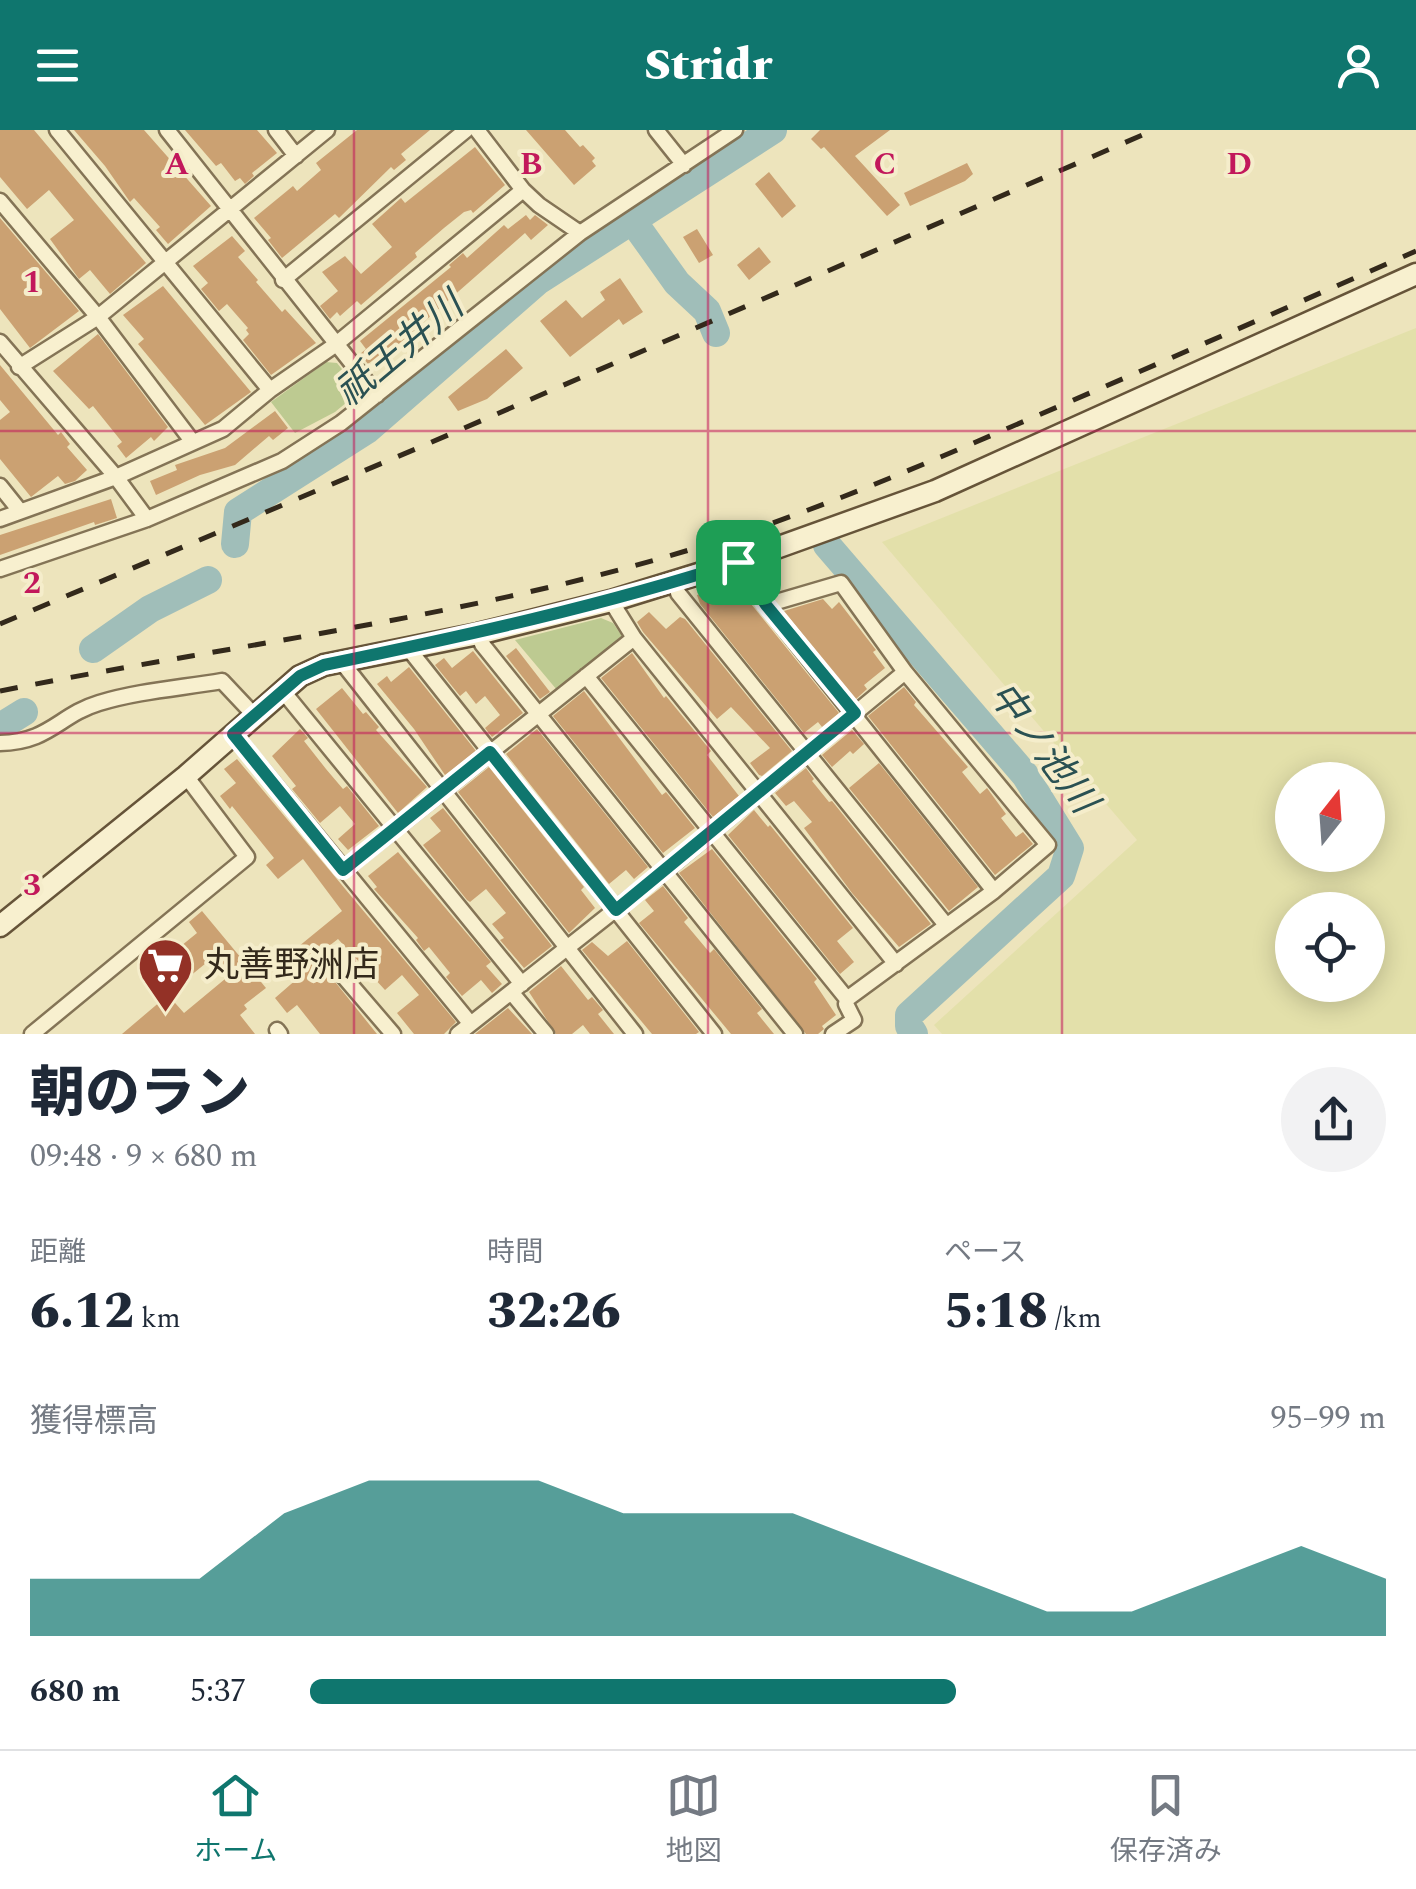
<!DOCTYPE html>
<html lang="ja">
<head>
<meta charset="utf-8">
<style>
	body { margin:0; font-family:Spectral,"Noto Sans JP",serif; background:#f2f2f3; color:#1f2937; height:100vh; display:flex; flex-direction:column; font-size:38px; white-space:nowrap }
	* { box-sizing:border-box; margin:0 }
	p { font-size:32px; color:#747a83 }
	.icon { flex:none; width:55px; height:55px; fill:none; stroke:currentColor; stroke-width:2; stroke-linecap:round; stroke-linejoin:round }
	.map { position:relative; height:904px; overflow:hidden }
	.drawer { display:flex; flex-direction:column; background:#fff; flex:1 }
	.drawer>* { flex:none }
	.needle { width:65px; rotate:17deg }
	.tools { position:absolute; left:1275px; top:632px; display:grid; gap:20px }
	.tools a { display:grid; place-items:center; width:110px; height:110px; border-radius:50%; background:#fff; box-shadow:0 5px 25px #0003; font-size:50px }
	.pin { position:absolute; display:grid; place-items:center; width:85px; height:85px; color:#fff; margin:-42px; border-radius:20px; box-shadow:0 5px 15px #0006 }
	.round { display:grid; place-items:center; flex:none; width:105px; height:105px; border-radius:52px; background:#f2f2f3 }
	.headline { display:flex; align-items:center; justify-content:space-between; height:170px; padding:0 30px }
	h1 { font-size:55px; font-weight:800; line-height:75px }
	.stats { display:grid; grid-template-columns:repeat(3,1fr); gap:15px; height:170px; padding:10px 30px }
	.stats div { display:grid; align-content:center }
	.stats b { font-size:50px; font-weight:800 }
	.stats small { font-size:28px; font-weight:400 }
	.stats p { font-size:28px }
	.chart { height:280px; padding:20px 30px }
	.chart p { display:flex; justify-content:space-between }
	.chart svg { width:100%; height:180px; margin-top:10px; fill:#0f766e; opacity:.7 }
	ul { padding:0 30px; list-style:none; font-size:32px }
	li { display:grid; grid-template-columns:160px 120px 1fr; align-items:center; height:75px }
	li i { height:25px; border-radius:12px; background:#0f766e }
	header { display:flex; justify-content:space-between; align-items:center; height:130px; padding:0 30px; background:#0f766e; color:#fff; font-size:45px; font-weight:800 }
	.menu { display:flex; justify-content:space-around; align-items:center; height:140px; border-top:2px solid #e0e1e3; background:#fff; font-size:28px; color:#747a83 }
	.menu a { display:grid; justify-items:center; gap:5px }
	.menu .on { color:#0f766e }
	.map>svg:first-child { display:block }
	.farmland { fill:#e3e0aa; fill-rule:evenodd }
	.green { fill:#bdca91 }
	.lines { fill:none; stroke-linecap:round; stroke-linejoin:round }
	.river { stroke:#a0beb9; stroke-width:28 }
	.building { fill:#cba172 }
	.street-casing { stroke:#847456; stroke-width:19 }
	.secondary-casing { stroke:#665439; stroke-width:25 }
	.street { stroke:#f8f0cf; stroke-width:14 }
	.secondary { stroke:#f8f0cf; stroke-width:20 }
	.rail { stroke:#33291b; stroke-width:5; stroke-dasharray:18 18; stroke-linecap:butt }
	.route-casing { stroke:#fff; stroke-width:20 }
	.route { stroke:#0f766e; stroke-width:12 }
	.grid { fill:none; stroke:#c2185b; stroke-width:2.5; stroke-opacity:0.55 }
	.labels { text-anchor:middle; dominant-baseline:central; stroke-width:8; stroke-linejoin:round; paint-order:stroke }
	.poi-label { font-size:35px; fill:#33291b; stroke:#f5edcb; text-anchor:start }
	.water-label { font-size:38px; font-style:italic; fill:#2a5153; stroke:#f5edcb }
	.grid-label { font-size:32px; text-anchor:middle; font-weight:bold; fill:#c2185b; stroke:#f5edcb; stroke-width:8; stroke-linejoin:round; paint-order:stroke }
</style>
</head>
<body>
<header><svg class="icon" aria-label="menu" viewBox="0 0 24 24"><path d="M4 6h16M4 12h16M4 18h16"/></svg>Stridr<svg class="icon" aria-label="person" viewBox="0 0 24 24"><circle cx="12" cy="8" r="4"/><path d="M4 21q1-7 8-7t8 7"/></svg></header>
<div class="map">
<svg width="1416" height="904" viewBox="0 0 1416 904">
	<rect width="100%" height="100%" fill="#ede4bc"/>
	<path class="farmland" d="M 1416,198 L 1416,904 L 942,904 L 934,895 L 1137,710 L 882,412 ZM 1292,650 L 1368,650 L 1368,725 L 1292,725 ZM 1292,780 L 1368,780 L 1368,855 L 1292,855 Z"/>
	<path class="green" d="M 326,232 L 337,233 L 358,259 L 358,263 L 335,282 L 295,303 L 271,272 Z
		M 601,488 L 613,493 L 622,506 L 557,560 L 515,510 Z"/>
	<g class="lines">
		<path class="river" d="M 632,90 L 677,153 L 707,181 L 716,203
			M 235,414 L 238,382 L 367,300 L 538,151 L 773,0
			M 827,415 L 1025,645 L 1070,718 L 1061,746 L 909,885 L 909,896 L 914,904
			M 93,519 L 150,479 L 208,450
			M 0,597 L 24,582"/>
	</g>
	<path class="building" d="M 0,0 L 34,0 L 146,133 L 110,164 L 90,140 L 79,149 L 50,109 L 74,90 L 49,60 L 27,79 L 0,47 Z
		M 74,0 L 144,0 L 211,76 L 168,114 L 156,100 L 160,97 L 134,68 L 130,72 L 105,36 Z
		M 185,0 L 257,0 L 277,23 L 252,43 L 254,46 L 245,54 L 240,48 L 235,51 L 221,33 L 216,36 Z
		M 357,0 L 430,0 L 401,24 L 406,30 L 394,40 L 391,37 L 339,88 L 335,84 L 282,128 L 268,110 L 271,108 L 254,88 L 293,56 L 297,61 L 321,40 L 316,33 Z
		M 526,0 L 565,0 L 580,17 L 583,15 L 595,28 L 592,31 L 596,36 L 574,55 Z
		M 820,0 L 890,0 L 855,26 L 900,75 L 887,86 L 824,17 L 821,19 L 811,9 Z
		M 475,17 L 505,55 L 473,83 L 471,80 L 464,82 L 444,98 L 415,123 L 417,127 L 361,175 L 357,171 L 340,186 L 337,182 L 330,189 L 320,176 L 338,161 L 322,142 L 345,126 L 361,144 L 392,117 L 372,94 L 401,68 L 405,73 Z
		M 967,33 L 973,44 L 965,51 L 910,76 L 904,63 Z
		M 769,42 L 796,76 L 782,88 L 755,54 Z
		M 526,85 L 530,90 L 535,85 L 548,95 L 531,110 L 525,103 L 393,219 L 391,216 L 368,234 L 360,224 L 366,219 L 360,211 L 451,137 L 449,135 L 463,123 L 467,128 L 504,95 L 508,99 Z
		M 0,88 L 79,181 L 30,218 L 0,179 Z
		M 697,99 L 713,125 L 699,133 L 683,107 Z
		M 232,106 L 245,121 L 238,127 L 258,150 L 256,152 L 282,182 L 285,179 L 316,213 L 271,245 L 243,210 L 249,204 L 246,200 L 248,198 L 227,174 L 219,181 L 201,159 L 208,153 L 193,136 Z
		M 759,117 L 771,132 L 749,150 L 737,135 Z
		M 620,148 L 643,182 L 623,195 L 619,189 L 570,227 L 540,191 L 566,170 L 582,188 L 605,170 L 600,162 Z
		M 163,156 L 251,262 L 205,295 L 138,214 L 144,209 L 123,185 Z
		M 98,204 L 168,297 L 154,311 L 151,307 L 126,328 L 117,316 L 122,312 L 93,276 L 89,279 L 53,241 Z
		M 506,219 L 523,238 L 487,269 L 458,281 L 448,267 Z
		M 0,235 L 58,305 L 61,302 L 70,314 L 67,317 L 87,340 L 75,351 L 65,354 L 58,346 L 31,367 L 0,329 L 0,290 L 10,282 L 0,270 Z
		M 275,281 L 288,298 L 273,310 L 269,306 L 235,335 L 200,345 L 156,365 L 150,351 L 177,340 L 175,335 L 225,318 Z
		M 111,369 L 117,388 L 95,395 L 94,392 L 0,425 L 0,405 Z
		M 732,457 L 744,472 L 747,469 L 839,583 L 822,597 L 818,592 L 804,603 L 700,474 L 697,465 L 711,460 L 715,471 Z
		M 823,469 L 832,479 L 839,472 L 876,520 L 873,522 L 885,538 L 864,555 L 867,559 L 855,570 L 784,481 Z
		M 649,482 L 666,499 L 680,487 L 685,489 L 792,621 L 762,646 L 759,645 L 750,633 L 770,618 L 731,577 L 717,589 L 643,502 L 637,492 Z
		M 516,518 L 550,562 L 540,569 L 506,526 Z
		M 473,521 L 523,583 L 492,607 L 485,598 L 500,585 L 485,566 L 476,574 L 466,561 L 460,566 L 435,535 L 444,528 L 452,538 Z
		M 632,523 L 664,568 L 666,566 L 711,621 L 707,625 L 739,666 L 713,687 L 601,548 Z
		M 409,537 L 476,621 L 445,645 L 414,599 L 377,554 L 387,546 L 391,552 Z
		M 904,557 L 916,572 L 914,575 L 968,637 L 962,642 L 980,664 L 987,658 L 1006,684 L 1001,688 L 1016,707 L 1023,702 L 1033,714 L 995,745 L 868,586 Z
		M 342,558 L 363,584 L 366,582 L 379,597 L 376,600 L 427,657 L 398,683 L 316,579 Z
		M 584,561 L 662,665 L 666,662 L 695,698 L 663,723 L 553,586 Z
		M 300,599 L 308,608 L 304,611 L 326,639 L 343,659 L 347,656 L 379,696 L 348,720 L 338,709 L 355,694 L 340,676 L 320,693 L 292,659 L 296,656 L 272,626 Z
		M 537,599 L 648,737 L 634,749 L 626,740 L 609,754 L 506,624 Z
		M 852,600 L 864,614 L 853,624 L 850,621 L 832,637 L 822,625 Z
		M 237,629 L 456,892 L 444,904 L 414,904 L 397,883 L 419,865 L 402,845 L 385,860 L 338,809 L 329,816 L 320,817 L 315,827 L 377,904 L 320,904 L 297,875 L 287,883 L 275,868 L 298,848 L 282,830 L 342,781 L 303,729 L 278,749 L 266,735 L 274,728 L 232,676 L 230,679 L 220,666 L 236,653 L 224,639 Z
		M 879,633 L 978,757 L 949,781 L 849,658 Z
		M 489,637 L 584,757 L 581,760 L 595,778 L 569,803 L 458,662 Z
		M 806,638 L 814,649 L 812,651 L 829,672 L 832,671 L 931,794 L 899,817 L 852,763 L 804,698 L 812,692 L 794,671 L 786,676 L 775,663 Z
		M 443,678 L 552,816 L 524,838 L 500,810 L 504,808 L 492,794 L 506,783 L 486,759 L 470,772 L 467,770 L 423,715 L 441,701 L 430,688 Z
		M 754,680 L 768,697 L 770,695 L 853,798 L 837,811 L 854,832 L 840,844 L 728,705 Z
		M 712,719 L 817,849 L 814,852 L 836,885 L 822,896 L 824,899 L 818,904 L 806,904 L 679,743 Z
		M 398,722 L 491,832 L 486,836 L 502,854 L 492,863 L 481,850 L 462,866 L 446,847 L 450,843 L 429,817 L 424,821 L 416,810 L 418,808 L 374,759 L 377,757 L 368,746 Z
		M 663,756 L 688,788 L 684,792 L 710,823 L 714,819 L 762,879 L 757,883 L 774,904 L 731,904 L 639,793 L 654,781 L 645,770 Z
		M 202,781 L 266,858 L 244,875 L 247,879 L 240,885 L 255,904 L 122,904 L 168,865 L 184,883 L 231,844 L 216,825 L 179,855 L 160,833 L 197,803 L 189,792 Z
		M 627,811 L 699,902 L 696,904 L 652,904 L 582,820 L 592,812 L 608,826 Z
		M 561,836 L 588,870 L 592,867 L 603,880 L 598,884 L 614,904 L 590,904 L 583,895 L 572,904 L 556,904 L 529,862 Z
		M 508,878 L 532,904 L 475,904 Z"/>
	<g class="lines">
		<defs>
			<path id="street" d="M 57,0 L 270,260
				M 167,0 L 377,265
				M 276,0 L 296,26
				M 477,0 L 523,60 L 539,75 L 580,103
				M 656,0 L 684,35
				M 0,71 L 98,187 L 192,311
				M 283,150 L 466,0
				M 0,212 L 116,347 L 147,389
				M 19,237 L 98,187 L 327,0
				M 0,356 L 20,381
				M 0,389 L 116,347 L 223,299 L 270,260 L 335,215 L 523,60
				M 737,432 L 766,475 L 994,761
				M 0,439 L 147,389 L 282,331 L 341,293 L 580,103 L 735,0
				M 676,453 L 678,463 L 946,795
				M 611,471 L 634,508 L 896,834
				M 766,475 L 841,453 L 905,542 L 1048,715 L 994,761 L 847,869
				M 478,504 L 482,514 L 795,904
				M 408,518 L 714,904
				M 341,531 L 635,904
				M 586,546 L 847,869 L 846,874 L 854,890 L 833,904
				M 282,560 L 522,854
				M 233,604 L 470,893
				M 0,613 C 50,612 59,585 99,573 C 138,561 181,558 222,551 L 254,585
				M 343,740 L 634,508
				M 326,826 L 393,904
				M 512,863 L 546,904
				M 277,900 L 280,904
				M 32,904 L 247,727 L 186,646
				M 458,904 L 663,742 L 905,542"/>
			<path id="secondary" d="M 0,796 L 186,646 L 300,546 L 324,535 L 478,504 L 611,471 L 737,432 L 935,361 L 1416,144"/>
		</defs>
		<use href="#street" class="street-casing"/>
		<use href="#secondary" class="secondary-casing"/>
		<use href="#street" class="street"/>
		<use href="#secondary" class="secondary"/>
		<path class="rail" d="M 0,494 L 418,318 L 1154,0
			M 0,561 C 230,515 464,488 689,420 C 808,385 920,336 1034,287 C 1162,232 1289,177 1416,121"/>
	</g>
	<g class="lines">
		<defs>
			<path id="route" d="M 738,432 L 766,475 L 855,583 L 616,780 L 490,622 L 343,740 L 233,604 L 300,546 L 324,535 C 464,506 602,476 738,432 Z"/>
		</defs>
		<use href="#route" class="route-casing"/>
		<use href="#route" class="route"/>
	</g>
	<path class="grid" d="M 354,0 L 354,904M 708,0 L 708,904M 1062,0 L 1062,904M 0,301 L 1416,301M 0,603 L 1416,603"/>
	<defs>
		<symbol id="supermarket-pin" viewBox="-11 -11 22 30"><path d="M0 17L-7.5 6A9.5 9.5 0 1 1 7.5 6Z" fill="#933126" stroke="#f5edcb"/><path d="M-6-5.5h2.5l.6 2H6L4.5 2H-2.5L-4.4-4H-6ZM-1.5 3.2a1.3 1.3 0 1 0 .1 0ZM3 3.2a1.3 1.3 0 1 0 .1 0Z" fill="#fff"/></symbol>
	</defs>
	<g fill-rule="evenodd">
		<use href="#supermarket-pin" x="134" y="804" width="63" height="86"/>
	</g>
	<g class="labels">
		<g class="poi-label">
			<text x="204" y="835">丸善野洲店</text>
		</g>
		<g class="water-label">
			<text transform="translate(400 220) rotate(-40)">祇王井川</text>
			<text transform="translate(1042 618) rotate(53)">中ノ池川</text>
		</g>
	</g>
	<g class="grid-label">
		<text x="177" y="44">A</text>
		<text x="531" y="44">B</text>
		<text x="885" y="44">C</text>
		<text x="1239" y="44">D</text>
		<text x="32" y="162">1</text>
		<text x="32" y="463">2</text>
		<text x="32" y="765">3</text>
	</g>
</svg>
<div class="tools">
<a><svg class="needle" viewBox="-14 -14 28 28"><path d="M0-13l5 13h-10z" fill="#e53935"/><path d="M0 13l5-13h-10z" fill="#747a83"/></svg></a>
<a><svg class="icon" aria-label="locate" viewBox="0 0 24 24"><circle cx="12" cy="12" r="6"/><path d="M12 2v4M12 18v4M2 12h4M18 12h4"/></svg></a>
</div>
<div class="pin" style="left:738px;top:432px;background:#1e9e55"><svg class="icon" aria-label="arrive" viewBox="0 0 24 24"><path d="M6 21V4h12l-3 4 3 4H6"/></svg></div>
</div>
<section class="drawer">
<div class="headline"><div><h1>朝のラン</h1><p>09:48 · 9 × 680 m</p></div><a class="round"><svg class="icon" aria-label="share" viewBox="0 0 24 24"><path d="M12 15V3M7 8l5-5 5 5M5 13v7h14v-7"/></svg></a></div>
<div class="stats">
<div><p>距離</p><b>6.12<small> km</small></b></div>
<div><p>時間</p><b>32:26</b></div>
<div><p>ペース</p><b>5:18<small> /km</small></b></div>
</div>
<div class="chart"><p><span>獲得標高</span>95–99 m</p>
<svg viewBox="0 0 160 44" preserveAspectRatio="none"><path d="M0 44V30L10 30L20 30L30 14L40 6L50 6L60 6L70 14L80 14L90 14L100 22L110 30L120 38L130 38L140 30L150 22L160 30V44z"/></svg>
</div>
<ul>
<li><b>680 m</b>5:37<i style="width:60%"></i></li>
</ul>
</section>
<nav class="menu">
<a class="on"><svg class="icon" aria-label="home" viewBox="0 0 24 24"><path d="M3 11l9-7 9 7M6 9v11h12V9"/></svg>ホーム</a>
<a><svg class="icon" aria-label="map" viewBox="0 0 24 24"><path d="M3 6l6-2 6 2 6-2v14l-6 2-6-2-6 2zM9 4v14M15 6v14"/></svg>地図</a>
<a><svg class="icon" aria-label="saved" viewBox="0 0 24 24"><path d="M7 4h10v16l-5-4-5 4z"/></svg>保存済み</a>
</nav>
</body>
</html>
